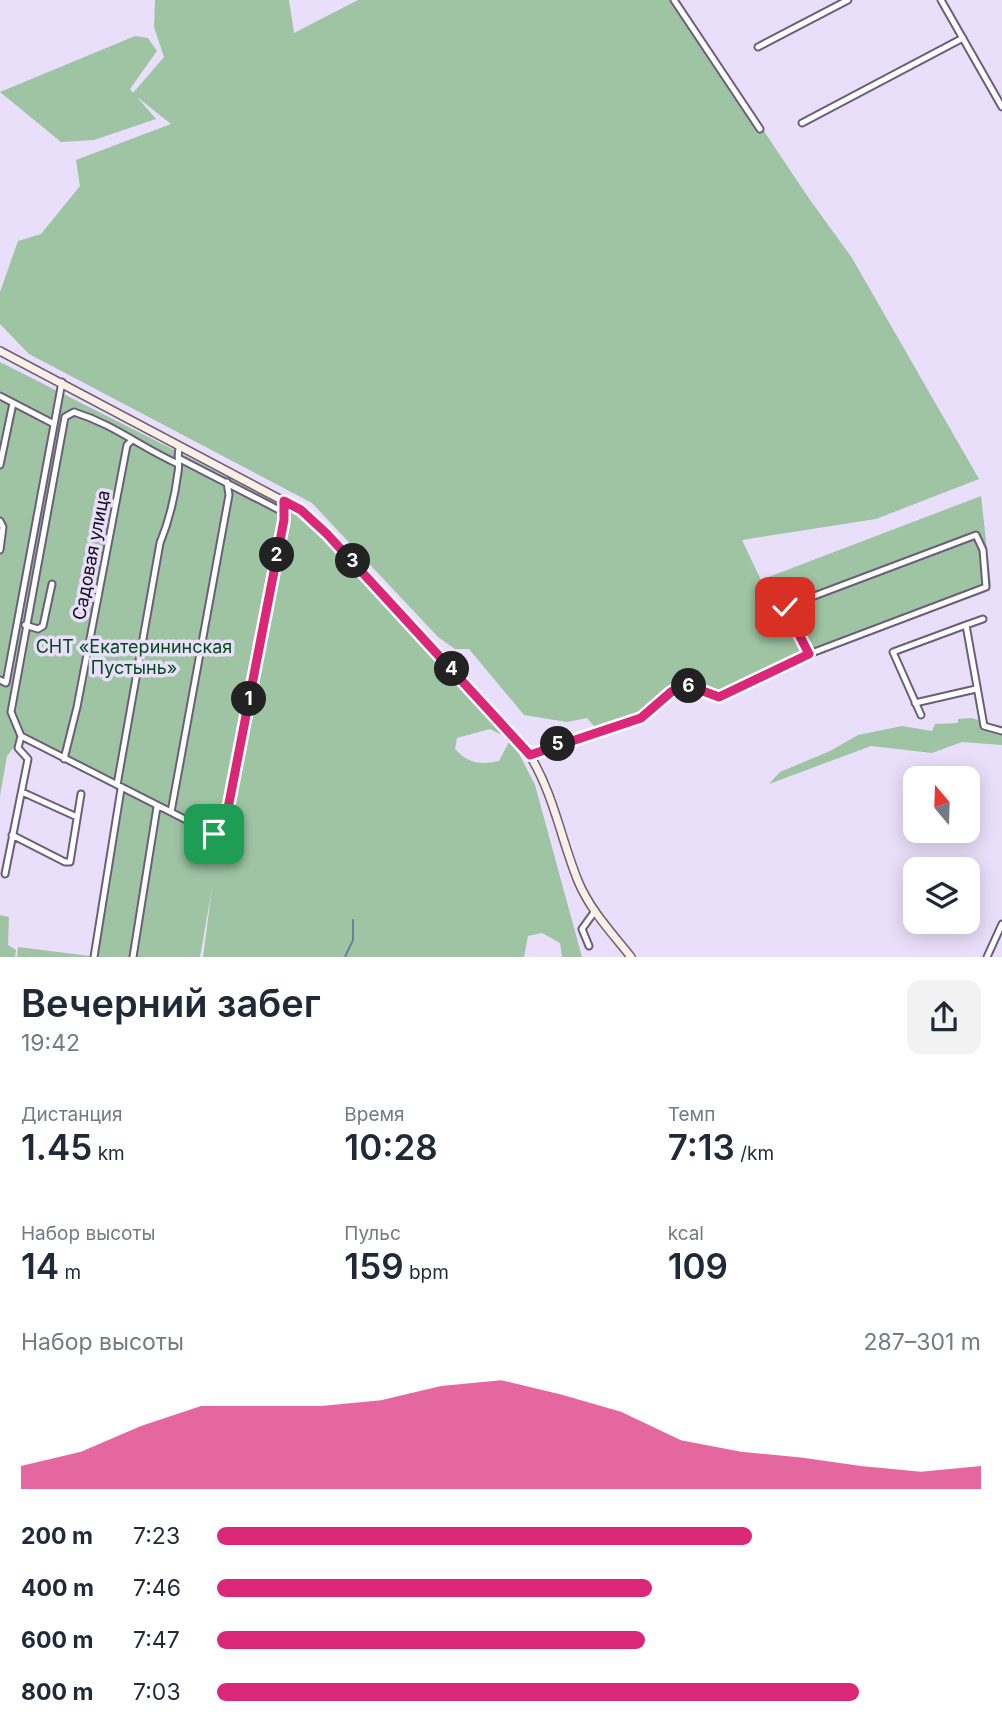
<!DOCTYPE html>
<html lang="ru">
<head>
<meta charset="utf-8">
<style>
	body { margin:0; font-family:Inter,sans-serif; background:#f2f2f3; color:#1f2937; height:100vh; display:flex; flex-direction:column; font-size:26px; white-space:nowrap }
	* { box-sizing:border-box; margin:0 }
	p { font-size:23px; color:#747a83 }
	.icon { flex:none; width:38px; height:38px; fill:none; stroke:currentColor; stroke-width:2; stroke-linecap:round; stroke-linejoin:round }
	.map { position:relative; height:957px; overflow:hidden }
	.details { display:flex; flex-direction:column; background:#fff; flex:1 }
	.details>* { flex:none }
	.needle { width:46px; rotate:341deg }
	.tools { position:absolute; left:903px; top:766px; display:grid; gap:14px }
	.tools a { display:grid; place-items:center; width:77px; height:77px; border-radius:14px; background:#fff; box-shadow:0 4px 18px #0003; font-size:35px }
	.pin { position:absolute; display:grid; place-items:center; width:60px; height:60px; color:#fff; margin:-30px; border-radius:14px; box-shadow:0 4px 10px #0006 }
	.km { position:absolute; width:35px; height:35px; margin:-18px; border-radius:50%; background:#222; color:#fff; font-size:19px; line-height:35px; text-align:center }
	.round { display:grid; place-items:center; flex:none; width:74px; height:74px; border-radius:14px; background:#f2f2f3 }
	.summary { display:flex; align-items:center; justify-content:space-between; height:119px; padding:0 21px }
	h1 { font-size:38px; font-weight:600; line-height:52px }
	.figures { display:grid; grid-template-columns:repeat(3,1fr); gap:10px; height:119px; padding:7px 21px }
	.figures div { display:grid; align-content:center }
	.figures b { font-size:35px; font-weight:600 }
	.figures small { font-size:19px; font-weight:400 }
	.figures p { font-size:19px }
	.chart { height:196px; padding:14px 21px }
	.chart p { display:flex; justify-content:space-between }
	.chart svg { width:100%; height:126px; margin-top:7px; fill:#db2777; opacity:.7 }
	ul { padding:0 21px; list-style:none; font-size:23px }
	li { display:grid; grid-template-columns:112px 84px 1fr; align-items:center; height:52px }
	li i { height:18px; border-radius:9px; background:#db2777 }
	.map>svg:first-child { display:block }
	.green { fill:#9ec4a4 }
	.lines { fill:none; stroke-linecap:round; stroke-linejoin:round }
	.stream { stroke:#64859e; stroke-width:2 }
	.minor-casing { stroke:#6b5e7b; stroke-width:9 }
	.secondary-casing { stroke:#6b5e7b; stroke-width:10 }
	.minor { stroke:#fff; stroke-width:5 }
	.secondary { stroke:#fcefe4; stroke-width:7 }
	.route-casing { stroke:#fff; stroke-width:14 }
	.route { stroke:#db2777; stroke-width:9 }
	.labels { text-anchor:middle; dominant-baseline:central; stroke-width:7; stroke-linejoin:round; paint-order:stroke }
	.street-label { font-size:18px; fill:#150f1b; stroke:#eadffa }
	.park-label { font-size:18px; fill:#054b1d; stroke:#eadffa }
</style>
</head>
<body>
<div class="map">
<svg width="1002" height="957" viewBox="0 0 1002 957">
	<rect width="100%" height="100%" fill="#eadffa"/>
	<path class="green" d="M 155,0 L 289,0 L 294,33 L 358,0 L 676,0 L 808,197 L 852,258 L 979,479 L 876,519 L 742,540 L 761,580 L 981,496 L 991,585 L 986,592 L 795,662 L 796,667 L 737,694 L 717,694 L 691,686 L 670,692 L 641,717 L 599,732 L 587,718 L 567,722 L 524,715 L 469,649 L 455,649 L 438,637 L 312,503 L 29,354 L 0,324 L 0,292 L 18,241 L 41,234 L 80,186 L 76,160 L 171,124 L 137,97 L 156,119 L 94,140 L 61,142 L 0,92 L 135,36 L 148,38 L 157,51 L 130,89 L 133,93 L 164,57 L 154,27 Z
		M 0,362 L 303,515 L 318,528 L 503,730 L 500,734 L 490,729 L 457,738 L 455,749 C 469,764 480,765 499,761 L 511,738 L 535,785 L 582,957 L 562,957 L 560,943 L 542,933 L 528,936 L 524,957 L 203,957 L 212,889 L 200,957 L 17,957 L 18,947 L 98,957 L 126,785 L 19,741 L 7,756 L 0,796 Z
		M 972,718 L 991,724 L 1002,733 L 1002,745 L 962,742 L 932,753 L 871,746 L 769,784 L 780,772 L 830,751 L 858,735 L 902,726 L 932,731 L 935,724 L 958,723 L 958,719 Z
		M 0,915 L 9,917 L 8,945 L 16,950 L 15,957 L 0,957 Z"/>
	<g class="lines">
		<path class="stream" d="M 345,957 L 353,940 L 353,920"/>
		<defs>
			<path id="minor" d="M 674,0 L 760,129
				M 941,0 L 1002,107
				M 758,47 L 848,0
				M 802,123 L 963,38
				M 0,396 L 54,424
				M 178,464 C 140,447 115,425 74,412 L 65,417 L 11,712 L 21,736 L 214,834 L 223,834 L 285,513 L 180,459
				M 0,465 L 13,403
				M 0,521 L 3,527 L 0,550
				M 25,625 L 38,629 L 43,626 L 52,584
				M 966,625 L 983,619
				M 0,680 L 6,683 L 62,382
				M 915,703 L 976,689
				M 921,715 L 893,652 L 966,625 L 984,726 L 1002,731
				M 530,755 L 641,718 L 680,687 L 692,686 L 719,697 L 809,654 L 986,587 L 983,550 L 976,535 L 785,607 L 809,654
				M 64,759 L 77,707 L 127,445 L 131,441
				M 117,785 L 160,543 C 169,521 175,496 178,472 C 180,463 176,455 180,446
				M 22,792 L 77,817
				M 171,812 L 229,495 L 227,482
				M 12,835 L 65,862 L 70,862 L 81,794
				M 5,874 L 28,759 L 18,748 L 21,736
				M 589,946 L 582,929 L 595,911
				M 94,957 L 121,789
				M 133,957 L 157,807
				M 987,957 L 1002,924"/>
			<path id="secondary" d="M 0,351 L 289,504 L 316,523 L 529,754 C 553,792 561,839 578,881 C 590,910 612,933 631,957"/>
		</defs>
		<use href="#minor" class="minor-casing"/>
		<use href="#secondary" class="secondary-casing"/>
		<use href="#minor" class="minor"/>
		<use href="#secondary" class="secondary"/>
	</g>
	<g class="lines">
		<defs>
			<path id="route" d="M 214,834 L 223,834 L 284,520 L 284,501 L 301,510 L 327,534 L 530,755 L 641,718 L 671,692 L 680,687 L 692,687 L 719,697 L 809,654 L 785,607"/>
		</defs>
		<use href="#route" class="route-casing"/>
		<use href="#route" class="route"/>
	</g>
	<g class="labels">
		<g class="street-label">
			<text transform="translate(91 555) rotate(-79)">Садовая улица</text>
		</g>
		<g class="park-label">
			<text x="134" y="646">СНТ «Екатерининская<tspan x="134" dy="21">Пустынь»</tspan></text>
		</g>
	</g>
</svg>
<div class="tools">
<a><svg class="needle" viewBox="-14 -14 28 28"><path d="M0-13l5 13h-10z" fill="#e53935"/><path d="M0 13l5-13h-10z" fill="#747a83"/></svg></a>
<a><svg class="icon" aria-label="layers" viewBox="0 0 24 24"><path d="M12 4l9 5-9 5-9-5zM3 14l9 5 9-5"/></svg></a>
</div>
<div class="pin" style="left:214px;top:834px;background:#1e9e55"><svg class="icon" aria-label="arrive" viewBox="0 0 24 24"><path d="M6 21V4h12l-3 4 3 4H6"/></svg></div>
<div class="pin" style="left:785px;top:607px;background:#d93025"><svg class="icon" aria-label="check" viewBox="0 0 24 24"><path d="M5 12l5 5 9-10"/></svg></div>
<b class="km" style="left:249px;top:699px">1</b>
<b class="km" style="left:277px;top:555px">2</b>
<b class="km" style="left:353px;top:561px">3</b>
<b class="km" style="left:452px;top:669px">4</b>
<b class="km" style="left:558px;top:744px">5</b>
<b class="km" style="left:689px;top:686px">6</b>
</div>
<section class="details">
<div class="summary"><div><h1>Вечерний забег</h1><p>19:42</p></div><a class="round"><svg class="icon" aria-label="share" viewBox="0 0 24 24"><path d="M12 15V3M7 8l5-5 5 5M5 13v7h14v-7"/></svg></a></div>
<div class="figures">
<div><p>Дистанция</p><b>1.45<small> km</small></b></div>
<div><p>Время</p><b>10:28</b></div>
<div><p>Темп</p><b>7:13<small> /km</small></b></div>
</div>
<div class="figures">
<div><p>Набор высоты</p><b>14<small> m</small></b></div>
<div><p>Пульс</p><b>159<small> bpm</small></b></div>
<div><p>kcal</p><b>109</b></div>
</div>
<div class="chart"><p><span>Набор высоты</span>287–301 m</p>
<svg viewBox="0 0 160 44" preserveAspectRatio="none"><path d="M0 44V36L10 31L20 22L30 15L40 15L50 15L60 13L70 8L80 6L90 11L100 17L110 27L120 31L130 33L140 36L150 38L160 36V44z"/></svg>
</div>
<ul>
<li><b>200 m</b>7:23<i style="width:70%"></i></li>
<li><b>400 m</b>7:46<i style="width:57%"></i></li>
<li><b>600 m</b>7:47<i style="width:56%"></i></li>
<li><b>800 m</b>7:03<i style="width:84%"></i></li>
</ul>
</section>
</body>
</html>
